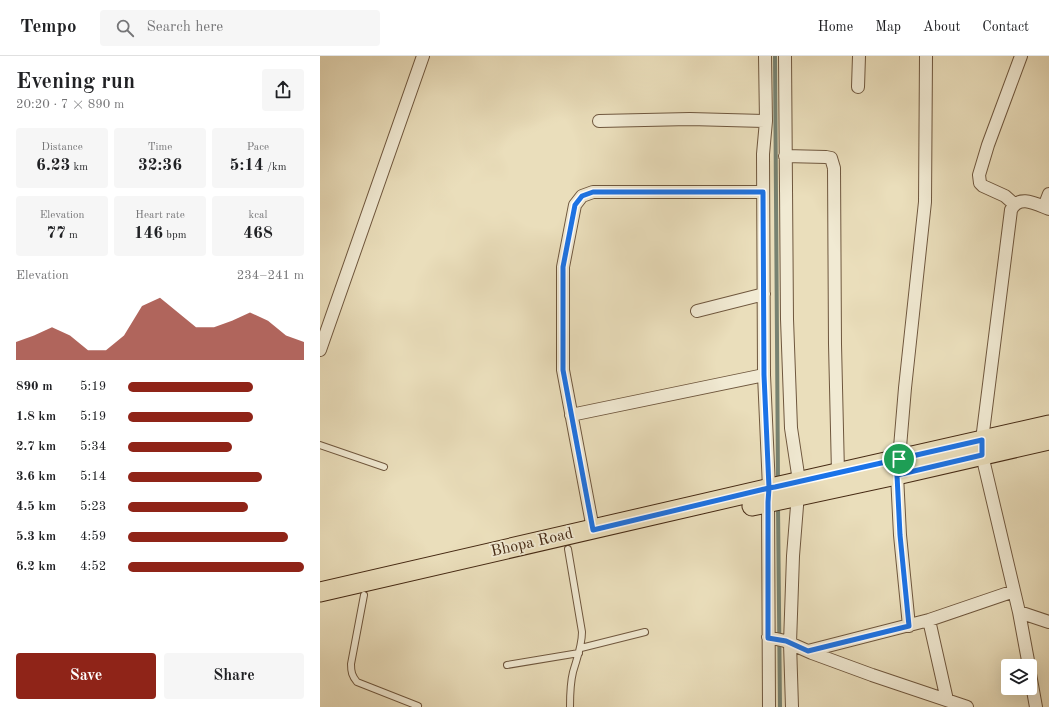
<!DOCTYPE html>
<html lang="en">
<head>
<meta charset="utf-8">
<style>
	body { margin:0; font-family:"Old Standard TT",serif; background:#f6f6f6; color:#202124; height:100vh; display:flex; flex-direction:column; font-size:15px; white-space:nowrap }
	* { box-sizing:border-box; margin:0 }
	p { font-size:13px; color:#757577 }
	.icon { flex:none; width:22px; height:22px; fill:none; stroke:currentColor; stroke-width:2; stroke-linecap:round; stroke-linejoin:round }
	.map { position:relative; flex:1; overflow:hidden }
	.panel { display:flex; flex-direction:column; background:#fff; width:320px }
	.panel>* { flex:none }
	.buttons { position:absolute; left:681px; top:603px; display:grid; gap:8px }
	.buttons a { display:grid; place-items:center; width:36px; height:36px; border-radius:4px; background:#fff; box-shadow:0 4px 16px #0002; font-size:20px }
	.pin { position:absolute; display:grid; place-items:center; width:34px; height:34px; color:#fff; margin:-17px; border:2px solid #fff; border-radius:50%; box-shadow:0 1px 4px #0007 }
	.round { display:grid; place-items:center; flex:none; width:42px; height:42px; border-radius:4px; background:#f6f6f6 }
	.summary { display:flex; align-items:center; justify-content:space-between; height:68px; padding:0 16px }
	h1 { font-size:22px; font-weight:600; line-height:30px }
	.stats { display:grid; grid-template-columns:repeat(3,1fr); gap:6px; height:68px; padding:4px 16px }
	.stats div { display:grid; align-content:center; border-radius:4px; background:#f6f6f6; text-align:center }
	.stats b { font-size:17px; font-weight:600 }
	.stats small { font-size:11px; font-weight:400 }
	.stats p { font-size:11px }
	.chart { height:112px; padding:8px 16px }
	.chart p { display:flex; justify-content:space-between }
	.chart svg { width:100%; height:72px; margin-top:4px; fill:#8f2418; opacity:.7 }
	.primary-button { display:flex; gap:8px; margin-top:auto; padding:8px 16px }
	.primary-button a { flex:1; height:46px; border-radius:4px; background:#8f2418; color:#fff; font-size:16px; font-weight:600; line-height:46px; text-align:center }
	.primary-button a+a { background:#f6f6f6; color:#202124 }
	ul { padding:0 16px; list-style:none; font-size:13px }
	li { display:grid; grid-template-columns:64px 48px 1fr; align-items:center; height:30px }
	li i { height:10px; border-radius:5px; background:#8f2418 }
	header { display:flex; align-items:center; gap:24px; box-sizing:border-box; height:56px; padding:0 20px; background:#fff; border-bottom:1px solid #e0e0e0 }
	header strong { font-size:19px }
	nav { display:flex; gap:22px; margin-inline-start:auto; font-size:14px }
	.search { width:280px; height:36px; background:#f6f6f6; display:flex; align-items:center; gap:10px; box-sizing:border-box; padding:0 14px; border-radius:4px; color:#757577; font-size:15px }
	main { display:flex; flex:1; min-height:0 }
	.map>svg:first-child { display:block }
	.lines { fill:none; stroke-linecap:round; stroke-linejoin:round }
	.stream { stroke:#778271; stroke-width:4 }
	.lane-casing { stroke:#6f573e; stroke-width:8 }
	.street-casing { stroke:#6f573e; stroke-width:14 }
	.primary-casing { stroke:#462a14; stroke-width:21 }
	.lane { stroke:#f1ead3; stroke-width:6 }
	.street { stroke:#f1ead3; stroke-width:12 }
	.primary { stroke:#eadebb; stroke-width:19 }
	.route-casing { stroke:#fff; stroke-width:8 }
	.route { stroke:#1a73e8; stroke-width:5 }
	.labels { text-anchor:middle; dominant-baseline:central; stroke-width:3.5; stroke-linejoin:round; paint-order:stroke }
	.street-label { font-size:16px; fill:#462a14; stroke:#f1ead3 }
</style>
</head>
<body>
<header>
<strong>Tempo</strong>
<div class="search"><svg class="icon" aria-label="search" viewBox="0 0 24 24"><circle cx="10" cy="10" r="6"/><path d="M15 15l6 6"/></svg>Search here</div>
<nav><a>Home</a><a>Map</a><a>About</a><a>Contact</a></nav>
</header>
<main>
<section class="panel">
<div class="summary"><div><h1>Evening run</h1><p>20:20 · 7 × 890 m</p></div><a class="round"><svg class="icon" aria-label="share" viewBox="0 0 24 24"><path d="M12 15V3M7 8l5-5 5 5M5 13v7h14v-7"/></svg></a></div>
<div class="stats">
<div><p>Distance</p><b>6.23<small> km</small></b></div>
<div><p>Time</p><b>32:36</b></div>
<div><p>Pace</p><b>5:14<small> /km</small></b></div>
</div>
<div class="stats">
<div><p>Elevation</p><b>77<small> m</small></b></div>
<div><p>Heart rate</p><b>146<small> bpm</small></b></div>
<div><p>kcal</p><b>468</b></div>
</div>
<div class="chart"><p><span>Elevation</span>234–241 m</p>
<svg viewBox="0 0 160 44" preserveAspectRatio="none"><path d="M0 44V33L10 29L20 24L30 29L40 38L50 38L60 29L70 11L80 6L90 15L100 24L110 24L120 20L130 15L140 20L150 29L160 33V44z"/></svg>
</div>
<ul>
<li><b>890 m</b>5:19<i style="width:71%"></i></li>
<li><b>1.8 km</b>5:19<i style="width:71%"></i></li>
<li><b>2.7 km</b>5:34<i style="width:59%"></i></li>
<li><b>3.6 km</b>5:14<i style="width:76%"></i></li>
<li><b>4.5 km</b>5:23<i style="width:68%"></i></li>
<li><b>5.3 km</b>4:59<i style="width:91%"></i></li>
<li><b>6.2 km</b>4:52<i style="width:100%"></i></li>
</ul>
<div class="primary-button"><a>Save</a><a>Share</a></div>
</section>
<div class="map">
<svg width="729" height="651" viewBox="0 0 729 651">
	<rect width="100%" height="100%" fill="#eadebb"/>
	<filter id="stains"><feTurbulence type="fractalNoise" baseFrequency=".005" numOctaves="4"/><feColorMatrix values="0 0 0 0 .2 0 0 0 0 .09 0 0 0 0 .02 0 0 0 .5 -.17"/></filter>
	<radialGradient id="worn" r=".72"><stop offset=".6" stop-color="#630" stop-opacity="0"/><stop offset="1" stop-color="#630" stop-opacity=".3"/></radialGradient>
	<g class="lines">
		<path class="stream" d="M 455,0 L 458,426
			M 458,450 L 460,651"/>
		<defs>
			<path id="lane" d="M 0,389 L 64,411
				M 248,493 L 262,576 C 262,590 257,602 253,616 C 250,628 250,639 250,651
				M 44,539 L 31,608 C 31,616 32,620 37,626 L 98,650
				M 261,592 L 325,576
				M 187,609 L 259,597"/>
			<path id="street" d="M 445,0 L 446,65 L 443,98 L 444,319 L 449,432 L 448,446 L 449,651
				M 465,0 L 467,263 L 471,372 L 479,425 L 473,500 L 470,587 L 472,651
				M 538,31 L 539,0
				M 279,65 L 370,63 L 446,65
				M 465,100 L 506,101 L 511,102 L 514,112 L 515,288 L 518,417
				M 694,148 L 685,140 L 663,130 L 660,127 L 659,119 L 668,89 L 701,0
				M 724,151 L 729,138
				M 377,255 L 444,238
				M 0,294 L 103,0
				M 251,359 L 444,319
				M 579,403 L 585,332 L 605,146 L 606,0
				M 577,419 L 580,479 L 589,570
				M 273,473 L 243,314 L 243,211 L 255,149 L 262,140 L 273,136 L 443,136
				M 699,556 L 729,566
				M 609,564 L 627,644
				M 448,581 L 465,585 L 492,597 L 552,619 L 647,651
				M 488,595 L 609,564 L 694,535
				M 709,610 L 699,556 L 662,399 L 662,384 L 691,154 C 699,138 716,148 729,153
				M 710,618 L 716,651"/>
			<path id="primary" d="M 432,450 L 581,418 L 729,384
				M 0,536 L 455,431 L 729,369"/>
		</defs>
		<use href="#lane" class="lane-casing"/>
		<use href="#street" class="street-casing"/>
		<use href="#primary" class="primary-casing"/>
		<use href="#lane" class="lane"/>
		<use href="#street" class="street"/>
		<use href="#primary" class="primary"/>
	</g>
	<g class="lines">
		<defs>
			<path id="route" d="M 579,403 L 455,431 L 449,432 L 273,474 L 243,314 L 243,211 L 255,149 L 262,140 L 273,136 L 443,136 L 444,319 L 449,432 L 448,446 L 448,582 L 466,585 L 488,595 L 589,570 L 580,479 L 577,419 L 662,399 L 662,384 L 579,403"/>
		</defs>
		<use href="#route" class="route-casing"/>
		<use href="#route" class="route"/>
	</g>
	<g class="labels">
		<g class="street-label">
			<text transform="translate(212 487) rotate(-13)">Bhopa Road</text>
		</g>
	</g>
	<rect width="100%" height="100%" filter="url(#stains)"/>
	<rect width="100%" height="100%" fill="url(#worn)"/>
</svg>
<div class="buttons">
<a><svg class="icon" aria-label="layers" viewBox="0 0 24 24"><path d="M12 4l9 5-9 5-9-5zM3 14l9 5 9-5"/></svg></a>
</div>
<div class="pin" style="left:579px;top:403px;background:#1e9e55"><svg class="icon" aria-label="arrive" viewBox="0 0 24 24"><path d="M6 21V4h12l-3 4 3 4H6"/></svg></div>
</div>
</main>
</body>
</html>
